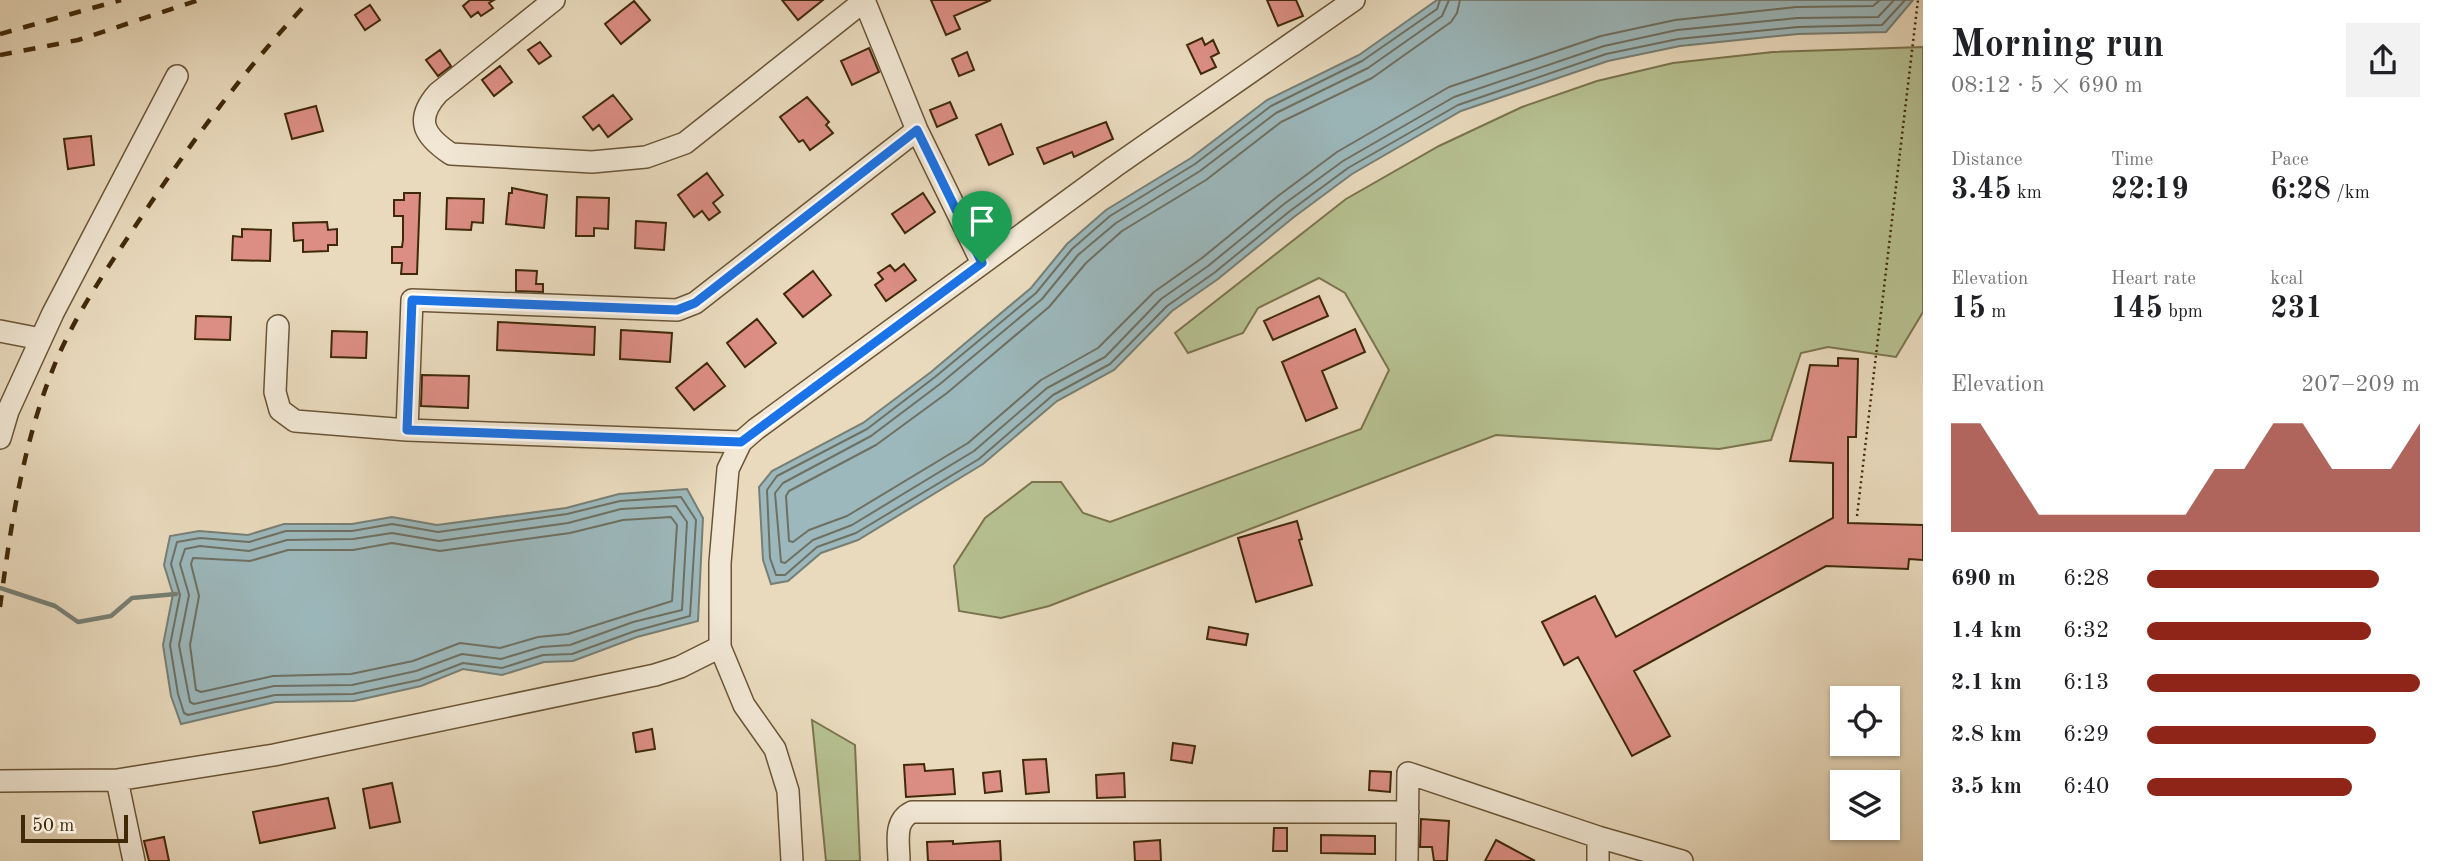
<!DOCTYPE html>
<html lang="en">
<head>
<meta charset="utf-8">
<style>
	body { margin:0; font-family:"Old Standard TT",serif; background:#f2f2f2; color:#202124; height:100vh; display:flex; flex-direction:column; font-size:26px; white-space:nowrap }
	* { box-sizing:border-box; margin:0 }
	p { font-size:23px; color:#757577 }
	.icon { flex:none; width:38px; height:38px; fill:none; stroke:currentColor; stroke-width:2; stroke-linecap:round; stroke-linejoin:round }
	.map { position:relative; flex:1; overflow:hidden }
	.side { display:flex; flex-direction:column; background:#fff; width:525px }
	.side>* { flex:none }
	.buttons { position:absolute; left:1830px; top:686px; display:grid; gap:14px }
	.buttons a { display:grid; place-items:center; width:70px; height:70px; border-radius:0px; background:#fff; box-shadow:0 2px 5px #0004; font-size:35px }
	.scale { position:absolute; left:21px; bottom:18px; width:107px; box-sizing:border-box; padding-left:7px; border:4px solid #402909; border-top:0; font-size:19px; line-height:24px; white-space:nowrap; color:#402909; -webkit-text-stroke:5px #f1e7d4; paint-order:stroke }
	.pin { position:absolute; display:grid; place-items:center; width:60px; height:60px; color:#fff; margin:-72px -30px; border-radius:50% 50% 50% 0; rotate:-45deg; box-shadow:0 0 7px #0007 }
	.pin .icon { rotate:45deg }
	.round { display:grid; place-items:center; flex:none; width:74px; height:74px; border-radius:0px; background:#f2f2f2 }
	.headline { display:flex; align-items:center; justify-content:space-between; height:119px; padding:0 28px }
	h1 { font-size:38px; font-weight:700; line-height:52px }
	.stats { display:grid; grid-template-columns:repeat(3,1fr); gap:10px; height:119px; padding:7px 28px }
	.stats div { display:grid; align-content:center }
	.stats b { font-size:30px; font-weight:700 }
	.stats small { font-size:19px; font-weight:400 }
	.stats p { font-size:19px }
	.chart { height:196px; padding:14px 28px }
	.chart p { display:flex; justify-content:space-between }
	.chart svg { width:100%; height:126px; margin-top:7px; fill:#8f2418; opacity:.7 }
	ul { padding:0 28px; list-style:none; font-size:23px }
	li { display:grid; grid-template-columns:112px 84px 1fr; align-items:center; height:52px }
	li i { height:18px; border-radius:9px; background:#8f2418 }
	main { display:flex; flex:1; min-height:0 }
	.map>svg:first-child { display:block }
	.green { fill:#b6c091; stroke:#7b744d; stroke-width:2 }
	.water { fill:#9cb8bc; stroke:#777f74; stroke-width:2 }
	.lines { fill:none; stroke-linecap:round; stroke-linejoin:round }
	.shore { stroke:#6e7062; stroke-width:2 }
	.stream { stroke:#777f74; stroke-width:4.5 }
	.building { fill:#dc8e84; stroke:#402909; stroke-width:2 }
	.minor-casing { stroke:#6a5536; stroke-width:24 }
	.path { stroke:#402909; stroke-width:2.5; stroke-dasharray:2 3.5; stroke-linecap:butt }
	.minor { stroke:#f1e7d4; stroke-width:21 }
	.rail { stroke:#402909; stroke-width:4.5; stroke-dasharray:12 12; stroke-linecap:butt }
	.route-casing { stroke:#fff; stroke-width:14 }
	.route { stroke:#1a73e8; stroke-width:9 }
</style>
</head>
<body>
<main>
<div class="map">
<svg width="1923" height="861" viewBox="0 0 1923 861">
	<rect width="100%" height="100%" fill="#e9dabd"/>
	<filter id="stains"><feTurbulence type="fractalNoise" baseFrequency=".00286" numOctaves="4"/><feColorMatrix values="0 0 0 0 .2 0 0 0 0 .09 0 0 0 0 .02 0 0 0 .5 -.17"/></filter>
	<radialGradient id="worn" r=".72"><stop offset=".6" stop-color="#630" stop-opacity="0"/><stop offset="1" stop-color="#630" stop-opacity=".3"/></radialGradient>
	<path class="green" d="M 1923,47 L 1923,312 L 1896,357 L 1828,347 L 1801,353 L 1771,440 L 1719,449 L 1496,435 L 1049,606 L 1001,618 L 959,611 L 954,566 L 985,518 L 1032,482 L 1061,482 L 1083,513 L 1110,522 L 1361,429 L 1389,370 L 1345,293 L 1319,278 L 1258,308 L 1243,333 L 1188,353 L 1175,333 L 1346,199 L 1439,146 L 1522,107 L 1597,81 L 1673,63 L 1773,52 Z
		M 812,720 L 855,745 L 860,861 L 826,861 Z"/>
	<path class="water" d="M 1437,0 L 1913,0 L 1886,32 L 1798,34 L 1680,46 L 1608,61 L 1461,111 L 1352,174 L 1294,217 L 1218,279 L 1172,311 L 1114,370 L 1057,401 L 983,464 L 858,540 L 821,553 L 788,581 L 771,584 L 763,560 L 759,487 L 772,471 L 863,423 L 931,372 L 1031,288 L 1067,244 L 1106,210 L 1191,158 L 1267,100 L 1359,55 Z
		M 687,489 L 703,518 L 698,621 L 637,637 L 573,661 L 544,662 L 502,675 L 463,669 L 421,686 L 354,701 L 275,702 L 181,724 L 171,696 L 163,645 L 173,594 L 164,565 L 170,536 L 199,531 L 248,535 L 284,524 L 352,524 L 392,517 L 437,525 L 566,508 L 619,494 Z"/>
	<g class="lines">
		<path class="shore" d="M 1440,0 L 1437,9 L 1362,61 L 1271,106 L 1195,164 L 1110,216 L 1072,249 L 1036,293 L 935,377 L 867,429 L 777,476 L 767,490 L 770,558 L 776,575 L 785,575 L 817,547 L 856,533 L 979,459 L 1053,395 L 1110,364 L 1167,306 L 1214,273 L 1290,211 L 1348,168 L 1458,105 L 1606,54 L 1678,39 L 1798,27 L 1882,25 L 1905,0
			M 1449,0 L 1442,16 L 1368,68 L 1276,113 L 1200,171 L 1116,223 L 1078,255 L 1042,299 L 940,384 L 871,436 L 783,483 L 775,493 L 781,562 L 785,563 L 813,540 L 852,525 L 974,451 L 1047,388 L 1105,357 L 1161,299 L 1208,266 L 1284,204 L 1343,161 L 1454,97 L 1604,46 L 1677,30 L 1797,18 L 1878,17 L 1894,0
			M 1460,0 L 1457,13 L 1451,22 L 1372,78 L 1281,122 L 1206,180 L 1122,231 L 1086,263 L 1049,307 L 947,393 L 876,445 L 789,491 L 786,496 L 789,541 L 793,542 L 809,530 L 847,516 L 968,443 L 1041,380 L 1098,348 L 1154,292 L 1202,258 L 1278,196 L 1337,152 L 1449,87 L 1601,36 L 1675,20 L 1796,7 L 1873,6 L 1880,0
			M 681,497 L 696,520 L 690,616 L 635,631 L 572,654 L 543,655 L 502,668 L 463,663 L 419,680 L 353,694 L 275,695 L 188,715 L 184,713 L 178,694 L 170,645 L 180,595 L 171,564 L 177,542 L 200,538 L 249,542 L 286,531 L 352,531 L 392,524 L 438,532 L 567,514 L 620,501 Z
			M 676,506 L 687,522 L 682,610 L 633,622 L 570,645 L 541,647 L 501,659 L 462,654 L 416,671 L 352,685 L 274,686 L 194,704 L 190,702 L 179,645 L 189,595 L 180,564 L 185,549 L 200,546 L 249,551 L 287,540 L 353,539 L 392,533 L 439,541 L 568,523 L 621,509 Z
			M 671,517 L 677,525 L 672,601 L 568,634 L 538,637 L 500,648 L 460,643 L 413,661 L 351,674 L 273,676 L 201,692 L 196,690 L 190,645 L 199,596 L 191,564 L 193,558 L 250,561 L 288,550 L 353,550 L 392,543 L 440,551 L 570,533 L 623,520 Z"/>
		<path class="stream" d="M 0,588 L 55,606 L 78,622 L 111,616 L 132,598 L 176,594"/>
	</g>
	<path class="building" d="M 470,0 L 494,0 L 489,3 L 493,8 L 481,16 L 478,12 L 471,17 L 463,6 Z
		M 782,0 L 823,0 L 798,20 Z
		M 931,0 L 991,0 L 954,16 L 960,29 L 946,35 Z
		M 1267,0 L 1296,0 L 1303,16 L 1278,26 Z
		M 634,1 L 650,20 L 621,44 L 605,24 Z
		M 370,5 L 380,20 L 365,30 L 355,15 Z
		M 1202,38 L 1205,45 L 1213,40 L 1219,53 L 1211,57 L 1216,67 L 1201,74 L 1187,45 Z
		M 540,42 L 551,56 L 539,64 L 528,50 Z
		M 869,48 L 879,72 L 852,85 L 841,61 Z
		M 440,50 L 451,66 L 438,76 L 426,60 Z
		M 967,52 L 974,70 L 959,76 L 952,59 Z
		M 500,66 L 512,82 L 494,96 L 482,80 Z
		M 613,95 L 632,119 L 608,137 L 599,125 L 593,130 L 583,117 Z
		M 807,97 L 829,122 L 826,125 L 833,133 L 810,150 L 803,140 L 799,142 L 780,117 Z
		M 950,102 L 957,118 L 937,127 L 930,110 Z
		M 316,106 L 323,131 L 292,139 L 285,114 Z
		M 1106,122 L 1113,139 L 1074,157 L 1072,152 L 1044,164 L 1037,148 Z
		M 1001,124 L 1013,154 L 989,165 L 976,135 Z
		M 91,136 L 94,165 L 68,169 L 64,139 Z
		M 707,173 L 723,195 L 713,203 L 720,212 L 709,220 L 702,211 L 694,217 L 678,195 Z
		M 512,188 L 547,195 L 544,228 L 506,224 L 509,193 L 512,193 Z
		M 404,193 L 420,193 L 417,274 L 401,274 L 402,263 L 392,263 L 392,247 L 402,247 L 403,240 L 403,216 L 394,216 L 394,200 L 404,200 Z
		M 923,193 L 935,212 L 905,233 L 892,214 Z
		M 978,195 L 989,220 L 978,225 L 966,200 Z
		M 577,197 L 609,198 L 608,229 L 594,228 L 594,236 L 576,236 Z
		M 447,198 L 484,199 L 483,223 L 472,222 L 471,230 L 446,229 Z
		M 636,221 L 666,223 L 664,250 L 635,248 Z
		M 327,222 L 328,230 L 337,229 L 337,245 L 328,245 L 328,251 L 303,252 L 303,240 L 294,241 L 293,223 Z
		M 242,229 L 271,230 L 270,261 L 232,260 L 233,236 L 242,237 Z
		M 904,264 L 916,280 L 886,301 L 875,285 L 883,279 L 878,273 L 890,265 L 895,271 Z
		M 516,270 L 537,271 L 536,284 L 543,284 L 543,292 L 516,291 Z
		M 813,271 L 831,295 L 803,317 L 784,294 Z
		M 1319,296 L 1328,316 L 1273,340 L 1264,321 Z
		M 196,316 L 231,317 L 230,340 L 195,339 Z
		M 757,319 L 776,343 L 745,367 L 727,343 Z
		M 498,322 L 595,327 L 594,355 L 497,350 Z
		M 1355,329 L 1365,352 L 1322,371 L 1337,408 L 1306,421 L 1282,362 Z
		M 621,330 L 672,333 L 670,362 L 620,359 Z
		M 332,331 L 367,332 L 366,358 L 331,357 Z
		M 1838,358 L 1858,359 L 1856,437 L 1848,437 L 1848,523 L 1923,525 L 1923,560 L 1909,559 L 1908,569 L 1826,566 L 1634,671 L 1670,736 L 1632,756 L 1578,657 L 1564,665 L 1542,622 L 1595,596 L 1616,637 L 1833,518 L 1833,463 L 1790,461 L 1810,365 L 1838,366 Z
		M 707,363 L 725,386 L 694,410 L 676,388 Z
		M 422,375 L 469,376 L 468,408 L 421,406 Z
		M 1297,521 L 1302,539 L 1299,540 L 1312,585 L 1256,602 L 1238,538 Z
		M 1209,627 L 1248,634 L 1246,645 L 1207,639 Z
		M 652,729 L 655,749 L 636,752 L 633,733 Z
		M 1173,743 L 1195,746 L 1192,763 L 1171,760 Z
		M 1046,759 L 1049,792 L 1026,794 L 1023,760 Z
		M 924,764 L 925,771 L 953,769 L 955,794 L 906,797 L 904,765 Z
		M 1000,771 L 1002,791 L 985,793 L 983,773 Z
		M 1370,771 L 1391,772 L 1390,792 L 1369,790 Z
		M 1124,773 L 1125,797 L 1097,798 L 1096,775 Z
		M 392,783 L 400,822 L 370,828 L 363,789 Z
		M 328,798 L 335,828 L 260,843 L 253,812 Z
		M 1421,819 L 1449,821 L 1447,861 L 1434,861 L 1432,847 L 1420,847 Z
		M 1274,828 L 1287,828 L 1287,851 L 1273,851 Z
		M 1321,835 L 1375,836 L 1375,854 L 1321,853 Z
		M 164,837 L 169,861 L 149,861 L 144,841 Z
		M 1160,840 L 1161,861 L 1135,861 L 1134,842 Z
		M 1496,840 L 1535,861 L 1485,861 Z
		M 953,841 L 953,844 L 1000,841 L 1001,861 L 928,861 L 927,842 Z"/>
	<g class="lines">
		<defs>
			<path id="minor" d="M 554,0 L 438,93 C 414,120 424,136 451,154 L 592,162 L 646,157 L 685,143 L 864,1
				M 864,0 L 917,130 L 982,263
				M 278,326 L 275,392 L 280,410 L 295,421 L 407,430 L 741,442
				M 0,331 L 41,339
				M 407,430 L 412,300 L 677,310 L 695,303 L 917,130
				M 0,438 L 8,411 L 53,313 L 177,76
				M 117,780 L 134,861
				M 0,781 L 117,780 L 274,755 L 655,675 L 680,667 L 720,647
				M 1598,837 L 1598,861
				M 792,861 L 788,791 L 775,749 L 744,705 L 720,647 L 720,563 L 728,469 L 741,442 L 756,429 L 1114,167 L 1354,0
				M 899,861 C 899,843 893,821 912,812 L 1408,812
				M 1407,861 L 1408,773 L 1598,837 L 1682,861"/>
		</defs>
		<use href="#minor" class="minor-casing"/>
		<path class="path" d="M 1857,516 L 1918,0"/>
		<use href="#minor" class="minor"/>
		<path class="rail" d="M 0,34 L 121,0
			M 0,55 L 78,40 L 199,0
			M 0,607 C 11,523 24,437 57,359 C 78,310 109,266 138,222 C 190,144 245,68 310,0"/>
	</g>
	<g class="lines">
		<defs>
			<path id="route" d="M 917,130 L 982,263 L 741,442 L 407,430 L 412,300 L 677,310 L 695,303 Z"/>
		</defs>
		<use href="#route" class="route-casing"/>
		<use href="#route" class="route"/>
	</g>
	<rect width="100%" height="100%" filter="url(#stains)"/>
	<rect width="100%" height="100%" fill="url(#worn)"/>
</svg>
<div class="buttons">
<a><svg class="icon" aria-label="locate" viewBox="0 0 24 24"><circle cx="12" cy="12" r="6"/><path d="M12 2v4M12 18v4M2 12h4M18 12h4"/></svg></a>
<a><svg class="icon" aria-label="layers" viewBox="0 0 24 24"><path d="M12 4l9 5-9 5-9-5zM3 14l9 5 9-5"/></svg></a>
</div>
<div class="scale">50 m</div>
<div class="pin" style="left:982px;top:263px;background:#1e9e55"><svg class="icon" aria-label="arrive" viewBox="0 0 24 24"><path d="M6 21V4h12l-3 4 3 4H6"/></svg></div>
</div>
<section class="side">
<div class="headline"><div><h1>Morning run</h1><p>08:12 · 5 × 690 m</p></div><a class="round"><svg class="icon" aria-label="share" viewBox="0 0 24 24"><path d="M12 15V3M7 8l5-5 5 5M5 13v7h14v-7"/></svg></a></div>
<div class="stats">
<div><p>Distance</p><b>3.45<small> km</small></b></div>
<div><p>Time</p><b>22:19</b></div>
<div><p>Pace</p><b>6:28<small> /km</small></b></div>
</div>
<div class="stats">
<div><p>Elevation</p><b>15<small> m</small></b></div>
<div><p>Heart rate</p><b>145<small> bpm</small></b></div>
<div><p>kcal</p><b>231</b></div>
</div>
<div class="chart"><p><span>Elevation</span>207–209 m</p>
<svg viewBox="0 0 160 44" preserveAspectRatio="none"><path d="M0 44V6L10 6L20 22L30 38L40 38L50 38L60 38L70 38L80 38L90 22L100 22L110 6L120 6L130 22L140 22L150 22L160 6V44z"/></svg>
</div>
<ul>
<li><b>690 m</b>6:28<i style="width:85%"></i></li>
<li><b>1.4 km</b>6:32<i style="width:82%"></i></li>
<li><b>2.1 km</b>6:13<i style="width:100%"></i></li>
<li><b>2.8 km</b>6:29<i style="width:84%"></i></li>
<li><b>3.5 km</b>6:40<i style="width:75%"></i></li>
</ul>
</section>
</main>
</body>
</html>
